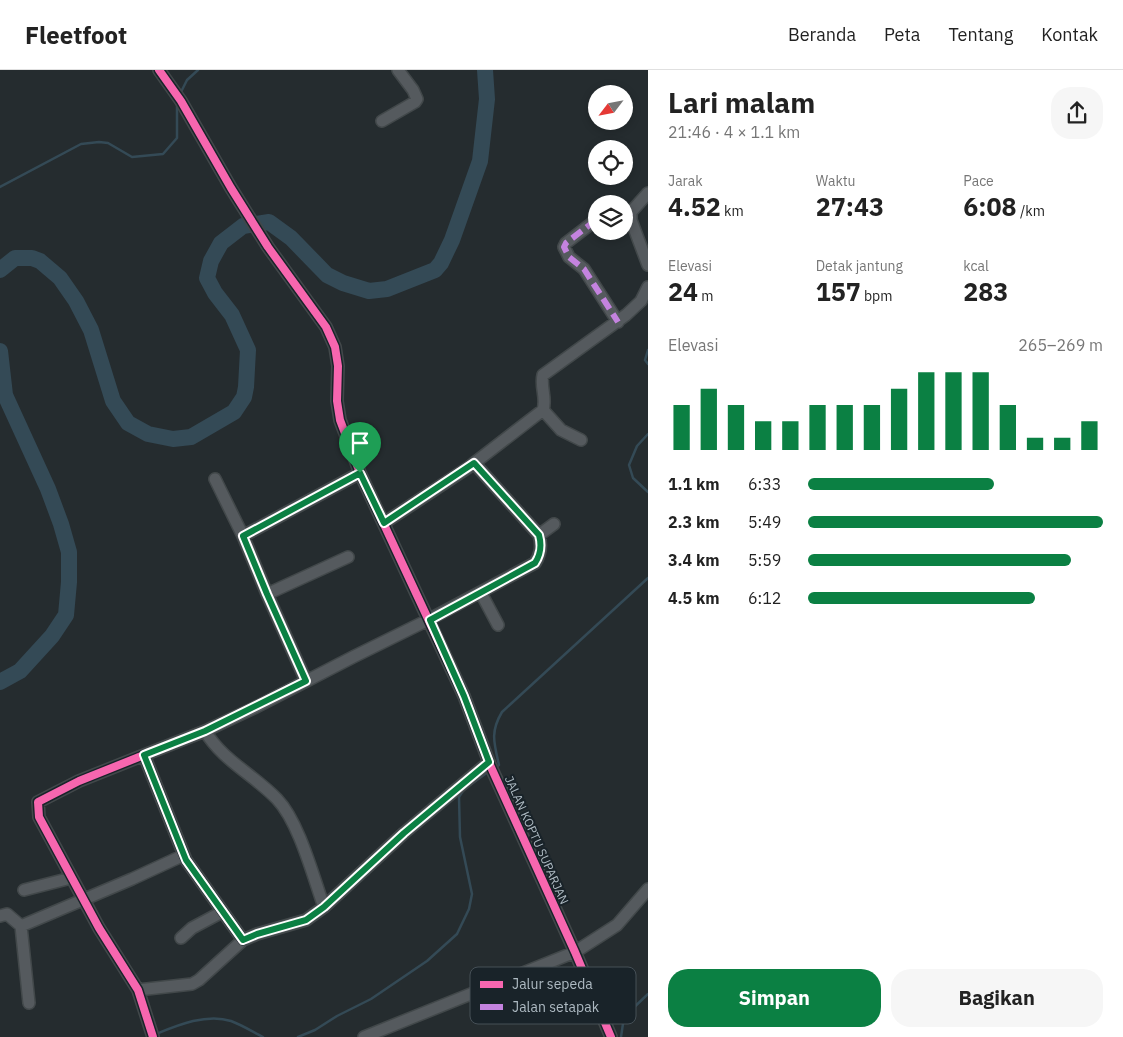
<!DOCTYPE html>
<html lang="id">
<head>
<meta charset="utf-8">
<style>
	body { margin:0; font-family:"IBM Plex Sans",sans-serif; background:#f6f6f6; color:#222; height:100vh; display:flex; flex-direction:column; font-size:19px; white-space:nowrap }
	* { box-sizing:border-box; margin:0 }
	p { font-size:16px; color:#767676 }
	.icon { flex:none; width:28px; height:28px; fill:none; stroke:currentColor; stroke-width:2; stroke-linecap:round; stroke-linejoin:round }
	.map { position:relative; flex:1; overflow:hidden }
	.drawer { display:flex; flex-direction:column; background:#fff; width:475px }
	.drawer>* { flex:none }
	.needle { width:32px; rotate:238deg }
	.buttons { position:absolute; left:588px; top:15px; display:grid; gap:10px }
	.buttons a { display:grid; place-items:center; width:45px; height:45px; border-radius:50%; background:#fff; box-shadow:0 2px 8px #0003; font-size:25px }
	.pin { position:absolute; display:grid; place-items:center; width:42px; height:42px; color:#fff; margin:-51px -21px; border-radius:50% 50% 50% 0; rotate:-45deg; box-shadow:0 0 5px #0007 }
	.pin .icon { rotate:45deg }
	.round { display:grid; place-items:center; flex:none; width:52px; height:52px; border-radius:20px; background:#f6f6f6 }
	.summary { display:flex; align-items:center; justify-content:space-between; height:85px; padding:0 20px }
	h1 { font-size:28px; font-weight:700; line-height:38px }
	.figures { display:grid; grid-template-columns:repeat(3,1fr); gap:8px; height:85px; padding:5px 20px }
	.figures div { display:grid; align-content:center }
	.figures b { font-size:25px; font-weight:700 }
	.figures small { font-size:14px; font-weight:400 }
	.figures p { font-size:14px }
	.chart { height:140px; padding:10px 20px }
	.chart p { display:flex; justify-content:space-between }
	.chart svg { width:100%; height:90px; margin-top:5px; stroke:#0b8043; stroke-width:6 }
	.cta { display:flex; gap:10px; margin-top:auto; padding:10px 20px }
	.cta a { flex:1; height:58px; border-radius:20px; background:#0b8043; color:#fff; font-size:20px; font-weight:700; line-height:58px; text-align:center }
	.cta a+a { background:#f6f6f6; color:#222 }
	ul { padding:0 20px; list-style:none; font-size:16px }
	li { display:grid; grid-template-columns:80px 60px 1fr; align-items:center; height:38px }
	li i { height:12px; border-radius:6px; background:#0b8043 }
	header { display:flex; align-items:center; gap:30px; box-sizing:border-box; height:70px; padding:0 25px; background:#fff; border-bottom:1px solid #e0e0e0 }
	header strong { font-size:24px }
	nav { display:flex; gap:28px; margin-inline-start:auto; font-size:18px }
	main { display:flex; flex:1; min-height:0 }
	.map>svg:first-child { display:block }
	.lines { fill:none; stroke-linecap:round; stroke-linejoin:round }
	.stream { stroke:#344a56; stroke-width:2.5 }
	.river { stroke:#344a56; stroke-width:16 }
	.minor-casing { stroke:#42484a; stroke-width:14 }
	.minor { stroke:#555a5e; stroke-width:11 }
	.quiet { stroke:#c483df; stroke-width:6; stroke-dasharray:12 6; stroke-linecap:butt }
	.cycleway-casing { stroke:#192329; stroke-width:11 }
	.cycleway { stroke:#f766af; stroke-width:8 }
	.route-casing { stroke:#fff; stroke-width:10 }
	.route { stroke:#0b8043; stroke-width:6 }
	.labels { text-anchor:middle; dominant-baseline:central; stroke-width:4; stroke-linejoin:round; paint-order:stroke }
	.street-label { font-size:12px; fill:#aebac2; stroke:#192329 }
	.key { fill:#192329; stroke:#465057; stroke-width:1 }
	.key-label { font-size:14px; fill:#aebac2 }
</style>
</head>
<body>
<header>
<strong>Fleetfoot</strong>
<nav><a>Beranda</a><a>Peta</a><a>Tentang</a><a>Kontak</a></nav>
</header>
<main>
<div class="map">
<svg width="648" height="967" viewBox="0 0 648 967">
	<rect width="100%" height="100%" fill="#252c2f"/>
	<g class="lines">
		<path class="stream" d="M 180,24 L 187,10 L 198,0
			M 0,117 L 81,74 L 99,72 L 108,73 L 132,87 L 163,84 L 177,68 L 177,32
			M 648,280 L 645,290 L 648,294
			M 648,364 L 637,376 L 629,395 L 633,408 L 648,422
			M 495,698 L 499,695 C 494,673 490,662 502,642 L 648,508
			M 470,715 L 488,702
			M 156,964 C 178,955 207,943 231,951 C 242,955 253,962 263,967
			M 298,967 L 315,960 L 337,946 L 371,929 L 427,891 L 457,864 L 469,839 L 472,824 L 460,767 L 459,727 L 464,719
			M 621,967 L 624,947 L 648,924"/>
		<path class="river" d="M 0,200 L 15,188 L 32,188 L 40,191 L 60,208 L 76,231 L 91,260 L 113,331 L 128,353 L 148,364 L 173,369 L 191,367 L 234,342 L 244,327 L 246,317 L 248,280 L 232,245 L 215,223 L 207,208 L 211,191 L 221,173 L 243,156 L 269,152 L 291,168 L 327,205 L 343,213 L 369,221 L 387,219 L 435,200 L 441,193 L 452,170 L 480,91 L 487,29 L 485,0
			M 0,281 L 5,325 L 48,419 L 61,454 L 69,482 L 69,512 L 66,545 L 52,566 L 20,601 L 0,612"/>
		<defs>
			<path id="minor" d="M 159,0 L 181,31 L 231,118 L 268,177 L 326,257 L 335,277 L 338,296 L 337,331 L 340,350 L 360,403 L 464,626 L 490,695 L 575,882 L 611,967
				M 382,51 L 415,32 L 417,29 L 413,20 L 398,0
				M 648,123 L 631,142 L 631,150 L 648,195
				M 596,150 L 566,173 L 564,177 L 569,187 L 584,199 L 618,252
				M 543,340 L 561,360 L 581,370
				M 215,409 L 243,466
				M 384,453 L 469,397 L 543,340 C 547,328 540,317 543,305 L 626,245 L 641,231 L 648,217
				M 539,465 L 554,454
				M 481,523 L 498,555
				M 267,524 L 348,487
				M 306,611 L 267,524 L 243,466 L 360,403
				M 205,661 C 222,690 254,705 277,729 C 299,752 313,806 324,837
				M 144,685 L 205,661 L 254,638 L 353,587 L 430,549 L 535,493 C 541,484 542,476 539,465 L 474,393
				M 24,820 L 71,808
				M 0,846 L 7,844 L 21,856 L 132,809 L 184,785
				M 21,856 L 29,933
				M 181,868 L 192,858 L 222,842
				M 138,920 L 192,914 L 199,910 L 243,870 L 257,864 L 306,850 L 324,837 L 404,763 L 489,692
				M 153,967 L 138,920 L 99,858 L 39,747 L 38,732 L 79,711 L 144,685 L 186,790 L 243,870
				M 364,967 L 575,882 L 617,855 L 648,819"/>
		</defs>
		<use href="#minor" class="minor-casing"/>
		<use href="#minor" class="minor"/>
		<path class="quiet" d="M 624,147 L 631,142
			M 596,150 L 566,173 L 564,177 L 569,187 L 584,199 L 618,252"/>
		<defs>
			<path id="cycleway" d="M 159,0 L 181,31 L 231,118 L 268,177 L 326,257 L 335,277 L 338,296 L 337,331 L 340,350 L 360,403 L 464,626 L 490,695 L 575,882 L 611,967
				M 153,967 L 138,920 L 99,858 L 39,747 L 38,732 L 79,711 L 144,685 L 186,790 L 243,870"/>
		</defs>
		<use href="#cycleway" class="cycleway-casing"/>
		<use href="#cycleway" class="cycleway"/>
	</g>
	<g class="lines">
		<defs>
			<path id="route" d="M 474,393 L 539,465 C 542,476 541,484 535,493 L 430,550 L 464,626 L 489,692 L 404,763 L 324,837 L 306,850 L 257,864 L 243,870 L 186,790 L 144,685 L 205,661 L 306,611 L 267,524 L 243,466 L 360,403 L 384,453 Z"/>
		</defs>
		<use href="#route" class="route-casing"/>
		<use href="#route" class="route"/>
	</g>
	<g class="labels">
		<g class="street-label">
			<text transform="translate(537 770) rotate(66)">JALAN KOPTU SUPARJAN</text>
		</g>
	</g>
	<rect x="470" y="897" width="166" height="57" rx="8" class="key"/>
	<rect x="480" y="911" width="23" height="7" fill="#f766af"/>
	<rect x="480" y="934" width="23" height="6" fill="#c483df"/>
	<g class="key-label">
		<text x="512" y="919">Jalur sepeda</text>
		<text x="512" y="942">Jalan setapak</text>
	</g>
</svg>
<div class="buttons">
<a><svg class="needle" viewBox="-14 -14 28 28"><path d="M0-13l5 13h-10z" fill="#e53935"/><path d="M0 13l5-13h-10z" fill="#767676"/></svg></a>
<a><svg class="icon" aria-label="locate" viewBox="0 0 24 24"><circle cx="12" cy="12" r="6"/><path d="M12 2v4M12 18v4M2 12h4M18 12h4"/></svg></a>
<a><svg class="icon" aria-label="layers" viewBox="0 0 24 24"><path d="M12 4l9 5-9 5-9-5zM3 14l9 5 9-5"/></svg></a>
</div>
<div class="pin" style="left:360px;top:403px;background:#1e9e55"><svg class="icon" aria-label="arrive" viewBox="0 0 24 24"><path d="M6 21V4h12l-3 4 3 4H6"/></svg></div>
</div>
<section class="drawer">
<div class="summary"><div><h1>Lari malam</h1><p>21:46 · 4 × 1.1 km</p></div><a class="round"><svg class="icon" aria-label="share" viewBox="0 0 24 24"><path d="M12 15V3M7 8l5-5 5 5M5 13v7h14v-7"/></svg></a></div>
<div class="figures">
<div><p>Jarak</p><b>4.52<small> km</small></b></div>
<div><p>Waktu</p><b>27:43</b></div>
<div><p>Pace</p><b>6:08<small> /km</small></b></div>
</div>
<div class="figures">
<div><p>Elevasi</p><b>24<small> m</small></b></div>
<div><p>Detak jantung</p><b>157<small> bpm</small></b></div>
<div><p>kcal</p><b>283</b></div>
</div>
<div class="chart"><p><span>Elevasi</span>265–269 m</p>
<svg viewBox="0 0 160 44" preserveAspectRatio="none"><path d="M5 44V22M15 44V14M25 44V22M35 44V30M45 44V30M55 44V22M65 44V22M75 44V22M85 44V14M95 44V6M105 44V6M115 44V6M125 44V22M135 44V38M145 44V38M155 44V30"/></svg>
</div>
<ul>
<li><b>1.1 km</b>6:33<i style="width:63%"></i></li>
<li><b>2.3 km</b>5:49<i style="width:100%"></i></li>
<li><b>3.4 km</b>5:59<i style="width:89%"></i></li>
<li><b>4.5 km</b>6:12<i style="width:77%"></i></li>
</ul>
<div class="cta"><a>Simpan</a><a>Bagikan</a></div>
</section>
</main>
</body>
</html>
